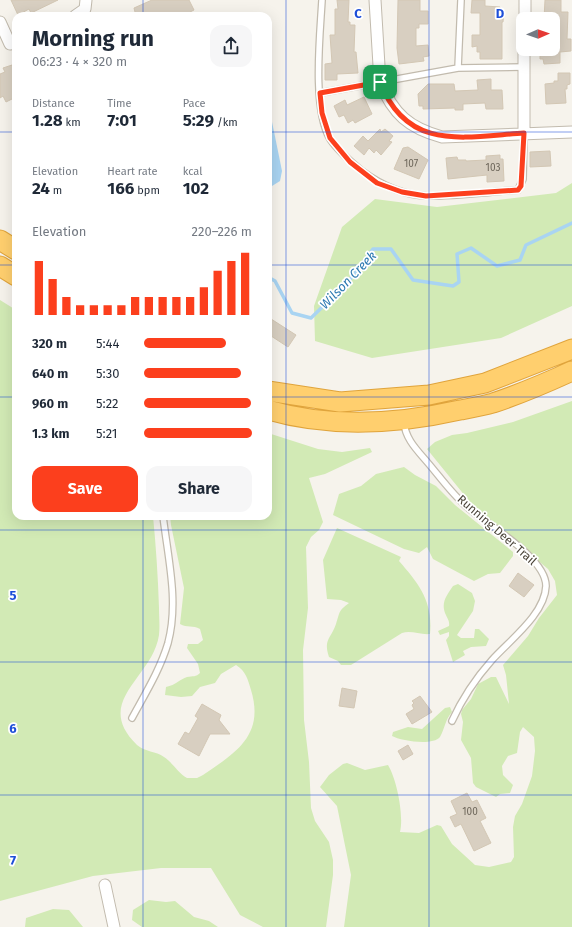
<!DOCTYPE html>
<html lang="en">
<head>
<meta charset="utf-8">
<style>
	body { margin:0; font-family:"Fira Sans",sans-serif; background:#f6f6f7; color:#1f2937; height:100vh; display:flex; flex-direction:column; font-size:15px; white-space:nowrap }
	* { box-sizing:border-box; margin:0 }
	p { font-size:13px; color:#747a83 }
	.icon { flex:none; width:22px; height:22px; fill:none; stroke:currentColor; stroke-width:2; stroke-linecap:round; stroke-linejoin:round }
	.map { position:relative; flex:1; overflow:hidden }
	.sheet { position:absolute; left:12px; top:12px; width:260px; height:508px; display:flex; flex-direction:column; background:#fff; border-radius:12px; box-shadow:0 4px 16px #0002 }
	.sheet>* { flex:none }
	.needle { width:26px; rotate:88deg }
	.fabs { position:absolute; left:516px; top:12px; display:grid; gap:8px }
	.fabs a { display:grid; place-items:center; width:44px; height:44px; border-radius:8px; background:#fff; box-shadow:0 4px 16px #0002; font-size:20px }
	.pin { position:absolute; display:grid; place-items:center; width:34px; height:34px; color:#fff; margin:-17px; border-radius:8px; box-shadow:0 2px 6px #0006 }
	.round { display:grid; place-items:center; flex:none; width:42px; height:42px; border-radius:12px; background:#f6f6f7 }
	.headline { display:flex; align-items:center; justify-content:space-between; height:68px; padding:0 20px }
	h1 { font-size:22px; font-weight:700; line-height:30px }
	.stats { display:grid; grid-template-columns:repeat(3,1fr); gap:6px; height:68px; padding:4px 20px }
	.stats div { display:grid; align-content:center }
	.stats b { font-size:17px; font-weight:700 }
	.stats small { font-size:11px; font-weight:400 }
	.stats p { font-size:11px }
	.chart { height:112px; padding:8px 20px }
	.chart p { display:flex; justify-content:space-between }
	.chart svg { width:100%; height:72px; margin-top:4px; stroke:#fc3f1d; stroke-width:6 }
	.cta { display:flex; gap:8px; margin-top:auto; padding:8px 20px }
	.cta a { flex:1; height:46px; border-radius:12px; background:#fc3f1d; color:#fff; font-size:16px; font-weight:700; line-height:46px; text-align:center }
	.cta a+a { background:#f6f6f7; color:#1f2937 }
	ul { padding:0 20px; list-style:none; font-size:13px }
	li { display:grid; grid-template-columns:64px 48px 1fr; align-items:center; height:30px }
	li i { height:10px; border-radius:5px; background:#fc3f1d }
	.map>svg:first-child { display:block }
	.green { fill:#d2eab5 }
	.water { fill:#a9d4f2 }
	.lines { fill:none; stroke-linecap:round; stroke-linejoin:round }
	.stream { stroke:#a9d4f2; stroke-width:3.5 }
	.building { fill:#d8cfc1; stroke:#d3c7b4 }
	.lane-casing { stroke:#c2bbae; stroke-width:8 }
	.street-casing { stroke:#c2bbae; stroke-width:13 }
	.highway-casing { stroke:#e0a43c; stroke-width:21 }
	.lane { stroke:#fff; stroke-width:5.5 }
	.street { stroke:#fff; stroke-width:11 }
	.highway { stroke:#ffcf6e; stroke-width:19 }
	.route-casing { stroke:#fff; stroke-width:8 }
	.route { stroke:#fc3f1d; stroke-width:5 }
	.grid { fill:none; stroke:#1d4ed8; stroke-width:1; stroke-opacity:0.55 }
	.labels { text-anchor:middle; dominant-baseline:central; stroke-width:3.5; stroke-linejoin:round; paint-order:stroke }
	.number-label { font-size:10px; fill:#6e675b }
	.street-label { font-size:12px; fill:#4b4439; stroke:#fff }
	.water-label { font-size:13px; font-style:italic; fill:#2e7ab2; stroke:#fff }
	.grid-label { font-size:13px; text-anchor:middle; font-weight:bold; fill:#1d4ed8; stroke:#fff; stroke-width:3.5; stroke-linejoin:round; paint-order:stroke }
</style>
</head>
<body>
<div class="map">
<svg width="572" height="927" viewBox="0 0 572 927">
	<rect width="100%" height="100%" fill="#f6f3ec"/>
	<path class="green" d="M 572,183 L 572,306 L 501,338 L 372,358 L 315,341 L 314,306 L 342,227 L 375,199 L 437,207 L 556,193 Z
		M 0,300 L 16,310 L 16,516 L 153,516 C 156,547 158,577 159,608 C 159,616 160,626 159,635 C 153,678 92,701 137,745 C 145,752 156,751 164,757 C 173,763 178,773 187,778 L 197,778 L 203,775 C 235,753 265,736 251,690 C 248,680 246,671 236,665 L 221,674 L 215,683 L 200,687 L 192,696 L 181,697 L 165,695 L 166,687 C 176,685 180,679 187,677 C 193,676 196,677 200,673 L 198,664 L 187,648 L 188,644 L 198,644 L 203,640 L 200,629 C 193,625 187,628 180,624 L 184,588 L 171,525 L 170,516 L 268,516 L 268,433 L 318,449 L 342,452 L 370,448 L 372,452 L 325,474 L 309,478 L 323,522 L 319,530 L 311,537 L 306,547 L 308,608 L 303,650 L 304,720 L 309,762 L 311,808 L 315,821 L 329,842 L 333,860 L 333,875 L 326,927 L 263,927 L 240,915 L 211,868 L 161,868 L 93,876 L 0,901 Z
		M 572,401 L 572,927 L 344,927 L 351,875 L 337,806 L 320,787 L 329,775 L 343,764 L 347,763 L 365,770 L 388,765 C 397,780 404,816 400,832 L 419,833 L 437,825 L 441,826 L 452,844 L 475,865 L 489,867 L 511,862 L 514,857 L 513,827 L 515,816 L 522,804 L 532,776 L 535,751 L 534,737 L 523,727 L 520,732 L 517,753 L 508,756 L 502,766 L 503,775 L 513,785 L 510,793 L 500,794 L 496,797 L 476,787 L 473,783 L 471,758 L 461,740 L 463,722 L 461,714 L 462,710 L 471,699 L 478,684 L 491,677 L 496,677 L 509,704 L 506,675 L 503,665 L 528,636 L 539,618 L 557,595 L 555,581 L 548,569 L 474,507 L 427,449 L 435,442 L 452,435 L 467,433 L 513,422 Z
		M 404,467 L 415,475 L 436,486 L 455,505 L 513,552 L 513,556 L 500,573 L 488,574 L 474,581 L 433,559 L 427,547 L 419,553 L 404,549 L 333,515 L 339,494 L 361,486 L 376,474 Z
		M 337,528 L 401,557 L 399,561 C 419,584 433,601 430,634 C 420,635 411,630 402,633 L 351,665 L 341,665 L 338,661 L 329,657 C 323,639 331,639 336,624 C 340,612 338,611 349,603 L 341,600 L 327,599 L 323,560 Z
		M 458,584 L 472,593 L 475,601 L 473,611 L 457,635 L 461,638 L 474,638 L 475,629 L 479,629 L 489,639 L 486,646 L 471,647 L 463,651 L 465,655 L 453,662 L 446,640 L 449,636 L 449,632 L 440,635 L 438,631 L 449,626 C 450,621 447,618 445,613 C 441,602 447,595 453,586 Z
		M 450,707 L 452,712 C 445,720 445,728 440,737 C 433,746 401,741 392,736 L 393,732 L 408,727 L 422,729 L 445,708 Z
		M 149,900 L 166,902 L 175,901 L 194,917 L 209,921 L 218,927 L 142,927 L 132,920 L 133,910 Z
		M 53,909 L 69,910 L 83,927 L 25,927 L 26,918 Z"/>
	<path class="water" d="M 268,102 L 282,171 L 280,181 L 272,186 L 268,185 Z"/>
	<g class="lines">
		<path class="stream" d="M 268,277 L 275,281 L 292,313 L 311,318 L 348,282 L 373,249 L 391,249 L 413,280 L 453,286 L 459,282 L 457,254 L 471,248 L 497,266 L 520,260 L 526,245 L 572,223"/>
	</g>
	<path class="building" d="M 11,0 L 58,0 L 31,13 L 29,9 L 18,15 Z
		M 152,0 L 189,0 L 194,10 L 190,12 L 192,16 L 136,16 L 134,8 Z
		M 337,0 L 349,0 L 348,22 L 350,22 L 350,25 L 355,25 L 354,52 L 356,52 L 358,73 L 337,74 L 337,80 L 325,80 L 325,64 L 332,63 L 330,35 L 335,35 L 335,9 L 338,9 Z
		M 398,0 L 420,0 L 420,11 L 428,11 L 428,24 L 419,24 L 419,28 L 416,28 L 416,46 L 428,45 L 429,56 L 423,57 L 424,61 L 399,64 L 397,48 Z
		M 472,0 L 485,0 L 485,6 L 500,7 L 500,10 L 504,10 L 503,22 L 502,22 L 502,59 L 480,59 L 480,52 L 477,52 L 477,46 L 472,47 L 472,35 L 480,35 L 480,13 L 471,13 Z
		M 545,0 L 561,0 L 561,12 L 568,12 L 567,39 L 571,39 L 571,51 L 560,52 L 560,63 L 544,64 L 543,59 L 540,59 L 540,49 L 553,49 L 553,19 L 544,19 Z
		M 12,65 L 16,75 L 16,97 L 6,102 L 3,96 L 0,98 L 0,74 L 5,72 L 3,68 Z
		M 558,73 L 570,73 L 570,84 L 567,85 L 567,89 L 565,89 L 566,103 L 546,104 L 545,84 L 554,83 L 554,81 L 558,81 Z
		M 491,79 L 491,90 L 502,90 L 503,109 L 486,109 L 485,103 L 463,104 L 463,110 L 455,110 L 455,108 L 423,109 L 423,106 L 419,106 L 418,94 L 428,84 L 454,84 L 455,91 L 478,90 L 477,80 Z
		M 364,97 L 372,114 L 355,123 L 353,120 L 348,123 L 344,115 L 339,117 L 334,106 L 345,100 L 347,105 Z
		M 380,129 L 381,132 L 385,129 L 393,136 L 389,141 L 392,142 L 381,155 L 376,150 L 374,153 L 369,148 L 364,155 L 354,146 L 363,136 L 368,141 Z
		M 408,147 L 428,160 L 419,179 L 394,169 L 403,148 Z
		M 550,151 L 551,166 L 530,167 L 530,152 Z
		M 500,155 L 500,159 L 503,159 L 504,181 L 487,182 L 487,175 L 448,179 L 446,158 L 457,157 L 458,160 L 466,160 L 466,161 L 486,160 L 486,156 Z
		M 268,317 L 296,335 L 288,347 L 268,334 Z
		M 518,573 L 534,585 L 524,597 L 509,586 Z
		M 342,688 L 357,691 L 354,708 L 339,706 Z
		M 420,696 L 432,712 L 412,724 L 406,714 L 414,709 L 412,705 L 414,703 L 412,701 Z
		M 202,704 L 221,715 L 219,720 L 230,734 L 210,734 L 199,756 L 178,744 L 185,732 L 189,734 L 198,718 L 195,716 Z
		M 408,745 L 413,754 L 403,760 L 398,751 Z
		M 467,793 L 472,802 L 477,800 L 486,818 L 480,821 L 491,843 L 474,851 L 461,824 L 455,827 L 450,817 L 457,814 L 451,801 Z"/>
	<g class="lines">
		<defs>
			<path id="lane" d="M 322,0 C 320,36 312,108 330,139 C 338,151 351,162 362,171 C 381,185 403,195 427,196 C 457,196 488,192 518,190 L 523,179 L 524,133
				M 458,68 L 461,0
				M 320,93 L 458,68 L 524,67
				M 404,422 C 405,439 418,451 428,463 C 440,477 452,494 466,506 C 486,524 546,557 546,586 C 545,614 510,640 492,660 C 476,678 462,699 452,721
				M 132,718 C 145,694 160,670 168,643 C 179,602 168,558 163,516"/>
			<path id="street" d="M 375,0 L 380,82 C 393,114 409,128 442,137 L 572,132
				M 75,16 L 85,9 L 86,0
				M 525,19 L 525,0
				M 0,22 L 10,44
				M 524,49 L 524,133
				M 105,885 L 114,927"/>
			<path id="highway" d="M 0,240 L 16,250
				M 0,266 L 16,276
				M 268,391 L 340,402 L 429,395 L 485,383 L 572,349
				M 268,410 C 330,428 398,424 460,410 C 471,408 483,406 493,403 C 520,394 546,383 572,371"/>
		</defs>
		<use href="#lane" class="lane-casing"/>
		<use href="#street" class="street-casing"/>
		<use href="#highway" class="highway-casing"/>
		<use href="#lane" class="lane"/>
		<use href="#street" class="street"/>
		<use href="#highway" class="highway"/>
	</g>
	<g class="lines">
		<defs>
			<path id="route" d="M 380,82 C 407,152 464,137 524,133 L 521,186 L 518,190 L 426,196 L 402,192 L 377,183 L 350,162 L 330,138 L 322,113 L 320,93 Z"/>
		</defs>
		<use href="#route" class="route-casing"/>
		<use href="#route" class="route"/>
	</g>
	<path class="grid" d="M 143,0 L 143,16M 286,0 L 286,927M 429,0 L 429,927M 0,132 L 16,132M 268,132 L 572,132M 0,265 L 16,265M 268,265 L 572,265M 0,397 L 16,397M 268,397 L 572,397M 143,516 L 143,927M 0,530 L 572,530M 0,662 L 572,662M 0,795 L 572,795"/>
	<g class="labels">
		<g class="number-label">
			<text x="411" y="164">107</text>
			<text x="493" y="168">103</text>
			<text x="470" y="812">100</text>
		</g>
		<g class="street-label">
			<text transform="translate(497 530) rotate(41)">Running Deer Trail</text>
		</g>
		<g class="water-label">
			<text transform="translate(348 280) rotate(-46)">Wilson Creek</text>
		</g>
	</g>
	<g class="grid-label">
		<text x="358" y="18">C</text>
		<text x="500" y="18">D</text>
		<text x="13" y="600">5</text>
		<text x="13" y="733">6</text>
		<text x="13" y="865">7</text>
	</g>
</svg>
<div class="fabs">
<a><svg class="needle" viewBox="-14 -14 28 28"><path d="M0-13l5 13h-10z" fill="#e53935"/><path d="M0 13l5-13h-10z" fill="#747a83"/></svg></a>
</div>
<div class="pin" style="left:380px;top:82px;background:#1e9e55"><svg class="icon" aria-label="arrive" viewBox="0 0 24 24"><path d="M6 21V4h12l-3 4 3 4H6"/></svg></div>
<section class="sheet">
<div class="headline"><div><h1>Morning run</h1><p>06:23 · 4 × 320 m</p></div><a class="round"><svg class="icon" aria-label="share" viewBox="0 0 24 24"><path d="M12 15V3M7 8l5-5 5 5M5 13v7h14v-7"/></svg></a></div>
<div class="stats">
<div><p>Distance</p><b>1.28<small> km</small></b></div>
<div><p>Time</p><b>7:01</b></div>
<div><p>Pace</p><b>5:29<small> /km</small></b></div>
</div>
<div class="stats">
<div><p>Elevation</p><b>24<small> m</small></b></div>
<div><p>Heart rate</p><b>166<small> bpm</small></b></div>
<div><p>kcal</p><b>102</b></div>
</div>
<div class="chart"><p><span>Elevation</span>220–226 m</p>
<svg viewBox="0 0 160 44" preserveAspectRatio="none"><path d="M5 44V11M15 44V22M25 44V33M35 44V38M45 44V38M55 44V38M65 44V38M75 44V33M85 44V33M95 44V33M105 44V33M115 44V33M125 44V27M135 44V17M145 44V11M155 44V6"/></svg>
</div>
<ul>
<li><b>320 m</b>5:44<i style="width:76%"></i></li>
<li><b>640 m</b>5:30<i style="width:90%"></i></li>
<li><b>960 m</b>5:22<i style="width:99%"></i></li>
<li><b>1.3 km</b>5:21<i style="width:100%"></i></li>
</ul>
<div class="cta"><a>Save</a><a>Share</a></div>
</section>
</div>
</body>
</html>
